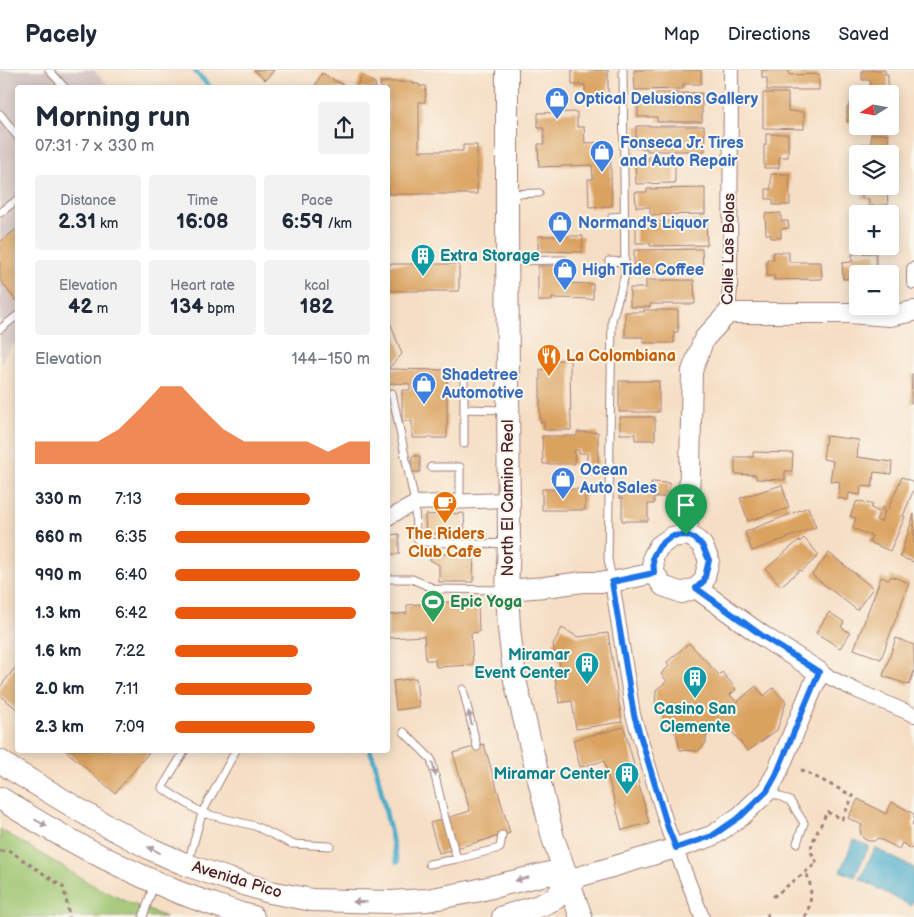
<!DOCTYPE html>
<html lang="en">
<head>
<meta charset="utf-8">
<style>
	body { margin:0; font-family:"Balsamiq Sans",sans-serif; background:#f2f2f3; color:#1f2937; height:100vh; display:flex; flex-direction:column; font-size:19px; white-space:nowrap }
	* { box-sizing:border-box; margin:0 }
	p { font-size:16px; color:#747a83 }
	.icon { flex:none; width:28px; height:28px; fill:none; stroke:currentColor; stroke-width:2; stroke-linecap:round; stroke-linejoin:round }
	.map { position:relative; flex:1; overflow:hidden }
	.sheet { position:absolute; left:15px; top:15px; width:375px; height:668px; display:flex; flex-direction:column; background:#fff; border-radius:5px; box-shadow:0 2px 12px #0003 }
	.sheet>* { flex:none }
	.needle { width:32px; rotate:259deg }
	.tools { position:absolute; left:849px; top:15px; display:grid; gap:10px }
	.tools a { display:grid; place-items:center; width:50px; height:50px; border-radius:5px; background:#fff; box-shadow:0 2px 12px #0003; font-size:25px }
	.pin { position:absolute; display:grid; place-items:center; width:42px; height:42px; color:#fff; margin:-51px -21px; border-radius:50% 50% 50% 0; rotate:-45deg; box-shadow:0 0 5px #0007 }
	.pin .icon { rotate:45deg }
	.round { display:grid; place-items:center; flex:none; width:52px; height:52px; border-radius:5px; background:#f2f2f3 }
	.headline { display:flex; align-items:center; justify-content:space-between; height:85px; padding:0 20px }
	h1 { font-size:28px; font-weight:700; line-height:38px }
	.figures { display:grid; grid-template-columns:repeat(3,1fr); gap:8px; height:85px; padding:5px 20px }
	.figures div { display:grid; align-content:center; border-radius:5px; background:#f2f2f3; text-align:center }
	.figures b { font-size:21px; font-weight:700 }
	.figures small { font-size:14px; font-weight:400 }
	.figures p { font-size:14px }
	.chart { height:140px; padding:10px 20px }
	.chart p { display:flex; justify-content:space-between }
	.chart svg { width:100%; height:90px; margin-top:5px; fill:#ea580c; opacity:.7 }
	ul { padding:0 20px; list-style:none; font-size:16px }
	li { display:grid; grid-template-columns:80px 60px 1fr; align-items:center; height:38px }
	li i { height:12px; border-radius:6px; background:#ea580c }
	header { display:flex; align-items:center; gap:30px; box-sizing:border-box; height:70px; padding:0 25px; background:#fff; border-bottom:1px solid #e0e1e3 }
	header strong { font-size:24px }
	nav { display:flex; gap:28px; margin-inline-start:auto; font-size:18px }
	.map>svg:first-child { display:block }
	.industrial { fill:#d0c0bc }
	.green { fill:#9dc570; stroke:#74724e }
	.water { fill:#4babca; stroke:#4a657a }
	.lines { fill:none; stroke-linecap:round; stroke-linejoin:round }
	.stream { stroke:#4babca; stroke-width:5 }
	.building { fill:#daa25f }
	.lane-casing { stroke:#a07e78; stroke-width:9 }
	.street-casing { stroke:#a07e78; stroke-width:16 }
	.secondary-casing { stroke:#a07e78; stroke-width:22 }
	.primary-casing { stroke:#a07e78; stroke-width:24 }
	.path { stroke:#a07e78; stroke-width:3; stroke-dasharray:4 4; stroke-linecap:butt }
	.lane { stroke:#fff; stroke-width:7 }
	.street { stroke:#fff; stroke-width:14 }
	.secondary { stroke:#fff; stroke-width:20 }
	.primary { stroke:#fff; stroke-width:22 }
	.oneway { fill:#ae9aa0 }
	.route-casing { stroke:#fff; stroke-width:10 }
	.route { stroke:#1a73e8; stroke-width:6 }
	.labels { text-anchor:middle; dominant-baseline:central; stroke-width:4; stroke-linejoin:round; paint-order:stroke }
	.shop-label { font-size:16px; font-weight:bold; fill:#366cbe; stroke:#fbf7ec; text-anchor:start }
	.street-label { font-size:16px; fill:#4a1f2b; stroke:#fbf7ec }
	.culture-label { font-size:16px; font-weight:bold; fill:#0d838f; stroke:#fbf7ec; text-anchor:end }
	.food-label { font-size:16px; font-weight:bold; fill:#c56008; stroke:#fbf7ec; text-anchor:start }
	.leisure-label { font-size:16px; font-weight:bold; fill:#27864d; stroke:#fbf7ec; text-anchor:start }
</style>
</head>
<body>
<header>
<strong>Pacely</strong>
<nav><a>Map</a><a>Directions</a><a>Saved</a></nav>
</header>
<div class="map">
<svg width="914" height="847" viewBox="0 0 914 847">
	<rect width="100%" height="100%" fill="#fbf7ec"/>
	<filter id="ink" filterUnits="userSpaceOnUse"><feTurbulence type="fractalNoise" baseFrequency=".02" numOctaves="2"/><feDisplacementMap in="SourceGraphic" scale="10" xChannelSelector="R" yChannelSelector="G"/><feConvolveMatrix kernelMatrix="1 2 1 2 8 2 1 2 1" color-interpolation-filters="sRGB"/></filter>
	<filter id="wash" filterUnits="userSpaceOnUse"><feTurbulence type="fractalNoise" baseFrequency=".0096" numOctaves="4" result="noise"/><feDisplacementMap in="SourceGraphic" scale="20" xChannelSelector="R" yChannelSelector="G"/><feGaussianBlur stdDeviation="1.12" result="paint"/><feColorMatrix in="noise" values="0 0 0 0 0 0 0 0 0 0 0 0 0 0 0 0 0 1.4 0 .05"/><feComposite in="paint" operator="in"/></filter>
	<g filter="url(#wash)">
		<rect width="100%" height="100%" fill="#f5dec4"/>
		<path class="industrial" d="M 0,0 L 93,0 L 111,17 L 18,18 L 17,270 L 5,285 L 0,294 Z"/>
		<path class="green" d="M 0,759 L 91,814 L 125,831 L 166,847 L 0,847 Z"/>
		<path class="water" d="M 854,770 L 869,776 L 855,807 L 840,801 Z
			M 875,778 L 914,798 L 914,830 L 911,836 L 860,809 Z"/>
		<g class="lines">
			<path class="stream" d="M 194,0 L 211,18
				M 370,680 L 375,693 L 397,792"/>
		</g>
		<g id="blocks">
			<path class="building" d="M 254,0 L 274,0 L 265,10 Z
				M 572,0 L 608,0 L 608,30 L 585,31 L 585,15 L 572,15 Z
				M 634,0 L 701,0 L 701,14 L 683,14 L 683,19 L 635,20 Z
				M 762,0 L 789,0 L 789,5 L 819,4 L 819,20 L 767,20 L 767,8 L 762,8 Z
				M 862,0 L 885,0 L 885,4 L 888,4 L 888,18 L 871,19 L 870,10 L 862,10 Z
				M 322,3 L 348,18 L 314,18 Z
				M 362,5 L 375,13 L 376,18 L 356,18 Z
				M 380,12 L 413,12 L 413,14 L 419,14 L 419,16 L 426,16 L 425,32 L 419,32 L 419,81 L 463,81 L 463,75 L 477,75 L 477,124 L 388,124 L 388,18 L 381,18 Z
				M 656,23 L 702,23 L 702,52 L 657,52 L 657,47 L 638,47 L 638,29 L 656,28 Z
				M 763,23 L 788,23 L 788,41 L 804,42 L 804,59 L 763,58 Z
				M 849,33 L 858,33 L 858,52 L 847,52 L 847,37 L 849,37 Z
				M 577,42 L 577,57 L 584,57 L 585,73 L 610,72 L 612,136 L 589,137 L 588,109 L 593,109 L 592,95 L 539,97 L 538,74 L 544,74 L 544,58 L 538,58 L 538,43 Z
				M 636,56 L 704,56 L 705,81 L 647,81 L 647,78 L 636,78 Z
				M 869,56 L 888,56 L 888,60 L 869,60 Z
				M 766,64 L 788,64 L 788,87 L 779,87 L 779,98 L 764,98 L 764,75 L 766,75 Z
				M 871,64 L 888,64 L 889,84 L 862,84 L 862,74 L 871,74 Z
				M 648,87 L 659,87 L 659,90 L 675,90 L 675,113 L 636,114 L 635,92 L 648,92 Z
				M 771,104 L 789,104 L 790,135 L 773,135 L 773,129 L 766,129 L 766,119 L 771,119 Z
				M 872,116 L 889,116 L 889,120 L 887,120 L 888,135 L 869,136 L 869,129 L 862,129 L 862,118 L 872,118 Z
				M 705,118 L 705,144 L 650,145 L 650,137 L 636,137 L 635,122 L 647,122 L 647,119 Z
				M 781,143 L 781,151 L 788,151 L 789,158 L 781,159 L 781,168 L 771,168 L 770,164 L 766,164 L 765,144 Z
				M 706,150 L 707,175 L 650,176 L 650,173 L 636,173 L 636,152 Z
				M 18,158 L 18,230 L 16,231 L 0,210 L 0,172 Z
				M 538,166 L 583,166 L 582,182 L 538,181 Z
				M 702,179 L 703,199 L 689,199 L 689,203 L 680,203 L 680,199 L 656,199 L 656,202 L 634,202 L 634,180 Z
				M 773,182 L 789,182 L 789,192 L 821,192 L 822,209 L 774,210 L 775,206 L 767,206 L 767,189 L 774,189 Z
				M 876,183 L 876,204 L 858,204 L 858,208 L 843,209 L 842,193 L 852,192 L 852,184 Z
				M 388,194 L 459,194 L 459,221 L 388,221 Z
				M 538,196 L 562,196 L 562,213 L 593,214 L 593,229 L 552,228 L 552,231 L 538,231 Z
				M 646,210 L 694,210 L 695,234 L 650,234 L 650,237 L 630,237 L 630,218 L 646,218 Z
				M 644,240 L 678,240 L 678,262 L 674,262 L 674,273 L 643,273 L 643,267 L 625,267 L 625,242 L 644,242 Z
				M 388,247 L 402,284 L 388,299 Z
				M 544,290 L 570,290 L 571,360 L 544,360 L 544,352 L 540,352 L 540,299 L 544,300 Z
				M 388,299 L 447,300 L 447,368 L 412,368 L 412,351 L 402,351 L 402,320 L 410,320 L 410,314 L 388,313 Z
				M 912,304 L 914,304 L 914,333 L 911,333 Z
				M 619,311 L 659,311 L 659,342 L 619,342 Z
				M 620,347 L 655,347 L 655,370 L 635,370 L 635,364 L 620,364 Z
				M 577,362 L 598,362 L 598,395 L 587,395 L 587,383 L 579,383 L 579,380 L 574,380 L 575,394 L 543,394 L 542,366 L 577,366 Z
				M 826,366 L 859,370 L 857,387 L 892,392 L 891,404 L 874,402 L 872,417 L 861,416 L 860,425 L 849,423 L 848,430 L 838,428 L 840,412 L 830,411 L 833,391 L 823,389 Z
				M 753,382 L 793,383 L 792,401 L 785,401 L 785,410 L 756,409 L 756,405 L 735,404 L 735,387 L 753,387 Z
				M 412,386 L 420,386 L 420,402 L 412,402 Z
				M 902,407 L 914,412 L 914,419 L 903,446 L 905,447 L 890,481 L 869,472 L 872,466 L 852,458 L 856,448 L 850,446 L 857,431 L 860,432 L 861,431 L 873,435 L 871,438 L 879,442 L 876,450 L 881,452 L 885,441 L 881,439 L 882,437 L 888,439 Z
				M 651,412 L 669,413 L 669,427 L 654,427 L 654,434 L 648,434 L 648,451 L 622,451 L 622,428 L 619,428 L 619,416 L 638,416 L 637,425 L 651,425 Z
				M 782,415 L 789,438 L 748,451 L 740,428 Z
				M 542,419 L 585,419 L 585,440 L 542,440 Z
				M 808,437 L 816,457 L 752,481 L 745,462 Z
				M 464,443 L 465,463 L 426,464 L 425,445 Z
				M 914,444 L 914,492 L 900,487 Z
				M 399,464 L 399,484 L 388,484 L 388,465 Z
				M 804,468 L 819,485 L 802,501 L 800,500 L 781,516 L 766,499 L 799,470 L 800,472 Z
				M 829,483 L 873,518 L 857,540 L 812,505 Z
				M 431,484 L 474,484 L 473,512 L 439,512 L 439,495 L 430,490 Z
				M 891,506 L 909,513 L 881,589 L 854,579 L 881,507 L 889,510 Z
				M 478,530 L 479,562 L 471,563 L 473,595 L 436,597 L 435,590 L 426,590 L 424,566 L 388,568 L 388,545 L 407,543 L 407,535 Z
				M 829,542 L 844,552 L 841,557 L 850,563 L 840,578 L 816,563 Z
				M 562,558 L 578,567 L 608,563 L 622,652 L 576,659 L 572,631 L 559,633 L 554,600 L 560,599 L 559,588 L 556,589 L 553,574 Z
				M 896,568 L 914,575 L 914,601 L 909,615 L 883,606 Z
				M 689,573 L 719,605 L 722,602 L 736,619 L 730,625 L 737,632 L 756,616 L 764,626 L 773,618 L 786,632 L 777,660 L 748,681 L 722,650 L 706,664 L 706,673 L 698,681 L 680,680 L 677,665 L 664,652 L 662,643 L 655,639 L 656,620 L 667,611 L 661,604 L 669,596 L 667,592 Z
				M 18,594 L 18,640 L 0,625 L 0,617 Z
				M 416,608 L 419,637 L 396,640 L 393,611 Z
				M 624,657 L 649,753 L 622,760 L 604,691 L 580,697 L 573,670 Z
				M 484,674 L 510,763 L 439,783 L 430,753 L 470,741 L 453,683 Z
				M 65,680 L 151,680 L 115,723 Z
				M 858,729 L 886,744 L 892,732 L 914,744 L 914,750 L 912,754 L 914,756 L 914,780 L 902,773 L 899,779 L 878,768 L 874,771 L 869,771 L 864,769 L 861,765 L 860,759 L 862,755 L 848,748 Z"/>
		</g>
	</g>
	<g filter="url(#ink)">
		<use href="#blocks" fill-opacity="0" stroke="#a07e78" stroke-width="1"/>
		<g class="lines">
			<defs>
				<path id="lane" d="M 49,0 L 65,18
					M 0,44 L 18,67
					M 510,124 L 539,123
					M 0,143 L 18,129
					M 612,147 L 624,146
					M 510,191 L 564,190
					M 609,191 L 625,192
					M 0,259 L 18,245
					M 392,323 L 415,433 L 416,466 L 420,472 L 479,474 L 506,473
					M 464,339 L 505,340
					M 464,374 L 464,309
					M 431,397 L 460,397 L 460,431
					M 388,509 L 412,509 L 435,519 L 505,520
					M 612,510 L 608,489 L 612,250 L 625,205 L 623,0
					M 463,619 L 477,677
					M 404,662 L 431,689 L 445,748 L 457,789
					M 185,680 L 162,718 L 202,743 L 255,756 L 292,774 L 330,776
					M 768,721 L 790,731 L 804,753 L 797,773
					M 188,793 L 202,743 L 236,680
					M 429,794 L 457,789 L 500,778 L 502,765
					M 143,847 L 154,814"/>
				<path id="street" d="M 914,199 L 914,212
					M 728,243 L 730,217 L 731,0
					M 388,448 L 415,433 L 508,430
					M 612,512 L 633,645 L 669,762 L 702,847
					M 819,602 L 853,619 L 914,645"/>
				<path id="secondary" d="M 686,465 L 688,452 L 690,400 L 692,301 L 704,269 L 728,243 L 849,243 L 890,246 L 914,241
					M 686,465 L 694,468 L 702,475 L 709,490 L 704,511 L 696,518 L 682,523 L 663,516 L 654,503 L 653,487 L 659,476 L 672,467 Z
					M 507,520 L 545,517 L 583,512 L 612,512 L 654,503
					M 568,810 L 676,778 L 712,766 L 741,746 L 767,721 L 776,705 L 819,602 L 764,567 L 696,518"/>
				<path id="primary" d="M 507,0 L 507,153 L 509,473 L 507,520 L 509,558 L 515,610 L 553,768 L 581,847
					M 0,691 L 13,700 L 96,750 L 153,780 L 187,795 L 228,809 L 270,822 L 312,830 L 390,832 L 427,830 L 475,821 L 550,803 L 568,810
					M 0,728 C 55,764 113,794 173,820 C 195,829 219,836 241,844 L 253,847
					M 503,847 L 539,836 L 556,828 L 568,810"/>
			</defs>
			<use href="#lane" class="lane-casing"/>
			<use href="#street" class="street-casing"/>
			<use href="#secondary" class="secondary-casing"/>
			<use href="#primary" class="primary-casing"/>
			<path class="path" d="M 0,781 L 10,781 L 63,817 L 66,828 L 69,847
				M 773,827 L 817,793 L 811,782 L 812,773 L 827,742 L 842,749 L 853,726 L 798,698
				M 767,843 L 768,847
				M 805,847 C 812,834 813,816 806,803"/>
			<use href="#lane" class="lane"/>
			<use href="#street" class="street"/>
			<use href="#secondary" class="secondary"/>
			<use href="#primary" class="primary"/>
		</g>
		<defs><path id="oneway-solid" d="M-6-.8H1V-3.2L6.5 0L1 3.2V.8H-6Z" transform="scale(1.25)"/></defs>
		<g class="oneway">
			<use href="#oneway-solid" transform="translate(470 648) rotate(-103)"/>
			<use href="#oneway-solid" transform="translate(434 699) rotate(77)"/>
			<use href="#oneway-solid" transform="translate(41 753) rotate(29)"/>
			<use href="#oneway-solid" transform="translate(154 780) rotate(-154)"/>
			<use href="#oneway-solid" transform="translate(522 809) rotate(166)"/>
			<use href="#oneway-solid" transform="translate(360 832) rotate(-179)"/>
		</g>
	</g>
	<g class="lines" filter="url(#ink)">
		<defs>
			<path id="route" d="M 686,465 L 694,468 L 702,475 L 709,490 L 704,511 L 696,518 L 764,567 L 819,602 L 776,705 L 767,721 L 741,746 L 712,766 L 676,778 L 668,758 L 634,645 L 612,512 L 654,503 L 653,487 L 659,476 L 672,466 Z"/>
		</defs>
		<use href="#route" class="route-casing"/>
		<use href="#route" class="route"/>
	</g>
	<defs>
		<symbol id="shop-pin" viewBox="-11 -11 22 30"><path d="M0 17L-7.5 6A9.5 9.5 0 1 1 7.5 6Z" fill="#3f7fe0" stroke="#fbf7ec"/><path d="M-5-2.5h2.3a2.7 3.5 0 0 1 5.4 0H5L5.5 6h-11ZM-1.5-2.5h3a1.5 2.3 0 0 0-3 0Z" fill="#fff"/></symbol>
		<symbol id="building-pin" viewBox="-11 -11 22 30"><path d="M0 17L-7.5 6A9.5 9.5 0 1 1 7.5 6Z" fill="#0f9aa8" stroke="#fbf7ec"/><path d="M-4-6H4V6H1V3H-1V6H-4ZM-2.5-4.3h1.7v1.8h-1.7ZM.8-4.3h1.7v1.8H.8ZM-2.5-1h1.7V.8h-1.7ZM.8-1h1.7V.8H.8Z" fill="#fff"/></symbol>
		<symbol id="restaurant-pin" viewBox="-11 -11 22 30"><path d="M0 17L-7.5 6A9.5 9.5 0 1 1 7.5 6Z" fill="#e8710a" stroke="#fbf7ec"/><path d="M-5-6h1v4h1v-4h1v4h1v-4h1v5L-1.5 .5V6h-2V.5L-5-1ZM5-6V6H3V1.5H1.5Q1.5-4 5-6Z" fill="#fff"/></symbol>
		<symbol id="cafe-pin" viewBox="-11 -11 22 30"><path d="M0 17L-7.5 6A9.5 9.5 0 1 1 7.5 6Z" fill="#e8710a" stroke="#fbf7ec"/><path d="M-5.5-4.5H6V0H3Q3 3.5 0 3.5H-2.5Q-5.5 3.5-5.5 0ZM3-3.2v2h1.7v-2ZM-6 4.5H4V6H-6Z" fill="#fff"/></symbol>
		<symbol id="stadium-pin" viewBox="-11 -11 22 30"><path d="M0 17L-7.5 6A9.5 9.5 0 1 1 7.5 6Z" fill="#2e9e5b" stroke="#fbf7ec"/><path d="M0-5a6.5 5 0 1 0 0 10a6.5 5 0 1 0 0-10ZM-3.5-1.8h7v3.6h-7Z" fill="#fff"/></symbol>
	</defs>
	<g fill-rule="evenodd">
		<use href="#shop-pin" x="543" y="15" width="28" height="38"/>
		<use href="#shop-pin" x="588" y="68" width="28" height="38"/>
		<use href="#shop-pin" x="546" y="139" width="28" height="38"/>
		<use href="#building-pin" x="409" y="172" width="28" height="38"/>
		<use href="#shop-pin" x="551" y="186" width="28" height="38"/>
		<use href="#restaurant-pin" x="535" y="272" width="28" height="38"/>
		<use href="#shop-pin" x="410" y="300" width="28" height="38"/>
		<use href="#shop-pin" x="549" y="395" width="28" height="38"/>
		<use href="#cafe-pin" x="431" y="419" width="28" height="38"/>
		<use href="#stadium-pin" x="419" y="518" width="28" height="38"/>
		<use href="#building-pin" x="573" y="580" width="28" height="38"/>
		<use href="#building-pin" x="681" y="594" width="28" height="38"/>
		<use href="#building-pin" x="613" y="690" width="28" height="38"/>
	</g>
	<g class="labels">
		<g class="shop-label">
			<text x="574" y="29">Optical Delusions Gallery</text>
			<text x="620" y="73">Fonseca Jr. Tires<tspan x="620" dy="18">and Auto Repair</tspan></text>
			<text x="578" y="153">Normand's Liquor</text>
			<text x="582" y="200">High Tide Coffee</text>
			<text x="442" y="305">Shadetree<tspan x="442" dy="18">Automotive</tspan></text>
			<text x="580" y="400">Ocean<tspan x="580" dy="18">Auto Sales</tspan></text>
		</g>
		<g class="street-label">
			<text transform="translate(729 179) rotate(-89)">Calle Las Bolas</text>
			<text transform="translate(508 428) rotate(-90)">North El Camino Real</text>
			<text transform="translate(237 810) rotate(17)">Avenida Pico</text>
		</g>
		<g class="culture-label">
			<text x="440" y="186" text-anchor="start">Extra Storage</text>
			<text x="570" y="585">Miramar<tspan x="570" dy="18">Event Center</tspan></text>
			<text x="695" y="639" text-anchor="middle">Casino San<tspan x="695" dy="18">Clemente</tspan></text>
			<text x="610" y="704">Miramar Center</text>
		</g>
		<g class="food-label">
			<text x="566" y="286">La Colombiana</text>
			<text x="445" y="464" text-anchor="middle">The Riders<tspan x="445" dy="18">Club Cafe</tspan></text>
		</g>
		<g class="leisure-label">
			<text x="450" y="532">Epic Yoga</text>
		</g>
	</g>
</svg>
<div class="tools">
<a><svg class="needle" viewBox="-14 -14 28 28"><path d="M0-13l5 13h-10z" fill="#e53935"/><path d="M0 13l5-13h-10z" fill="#747a83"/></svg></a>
<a><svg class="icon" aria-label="layers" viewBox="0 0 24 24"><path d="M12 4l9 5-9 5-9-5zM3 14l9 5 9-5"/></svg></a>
<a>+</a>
<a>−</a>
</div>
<div class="pin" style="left:686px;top:465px;background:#1e9e55"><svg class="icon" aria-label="arrive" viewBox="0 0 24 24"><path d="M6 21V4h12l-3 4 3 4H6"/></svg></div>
<section class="sheet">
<div class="headline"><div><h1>Morning run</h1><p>07:31 · 7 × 330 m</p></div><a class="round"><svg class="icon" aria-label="share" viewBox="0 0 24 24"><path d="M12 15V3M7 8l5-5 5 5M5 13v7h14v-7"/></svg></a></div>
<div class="figures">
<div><p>Distance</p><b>2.31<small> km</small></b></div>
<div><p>Time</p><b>16:08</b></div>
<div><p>Pace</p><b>6:59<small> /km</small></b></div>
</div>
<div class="figures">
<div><p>Elevation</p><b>42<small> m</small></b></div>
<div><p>Heart rate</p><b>134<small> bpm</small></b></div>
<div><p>kcal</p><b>182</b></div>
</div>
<div class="chart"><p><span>Elevation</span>144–150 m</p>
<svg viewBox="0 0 160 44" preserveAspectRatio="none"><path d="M0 44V33L10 33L20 33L30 33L40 27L50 17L60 6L70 6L80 17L90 27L100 33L110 33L120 33L130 33L140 38L150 33L160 33V44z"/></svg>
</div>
<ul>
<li><b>330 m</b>7:13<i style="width:69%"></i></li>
<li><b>660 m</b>6:35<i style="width:100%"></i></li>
<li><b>990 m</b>6:40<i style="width:95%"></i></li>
<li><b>1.3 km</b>6:42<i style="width:93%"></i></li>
<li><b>1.6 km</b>7:22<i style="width:63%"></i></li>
<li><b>2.0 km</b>7:11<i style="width:70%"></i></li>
<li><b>2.3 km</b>7:09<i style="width:72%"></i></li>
</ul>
</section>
</div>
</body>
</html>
